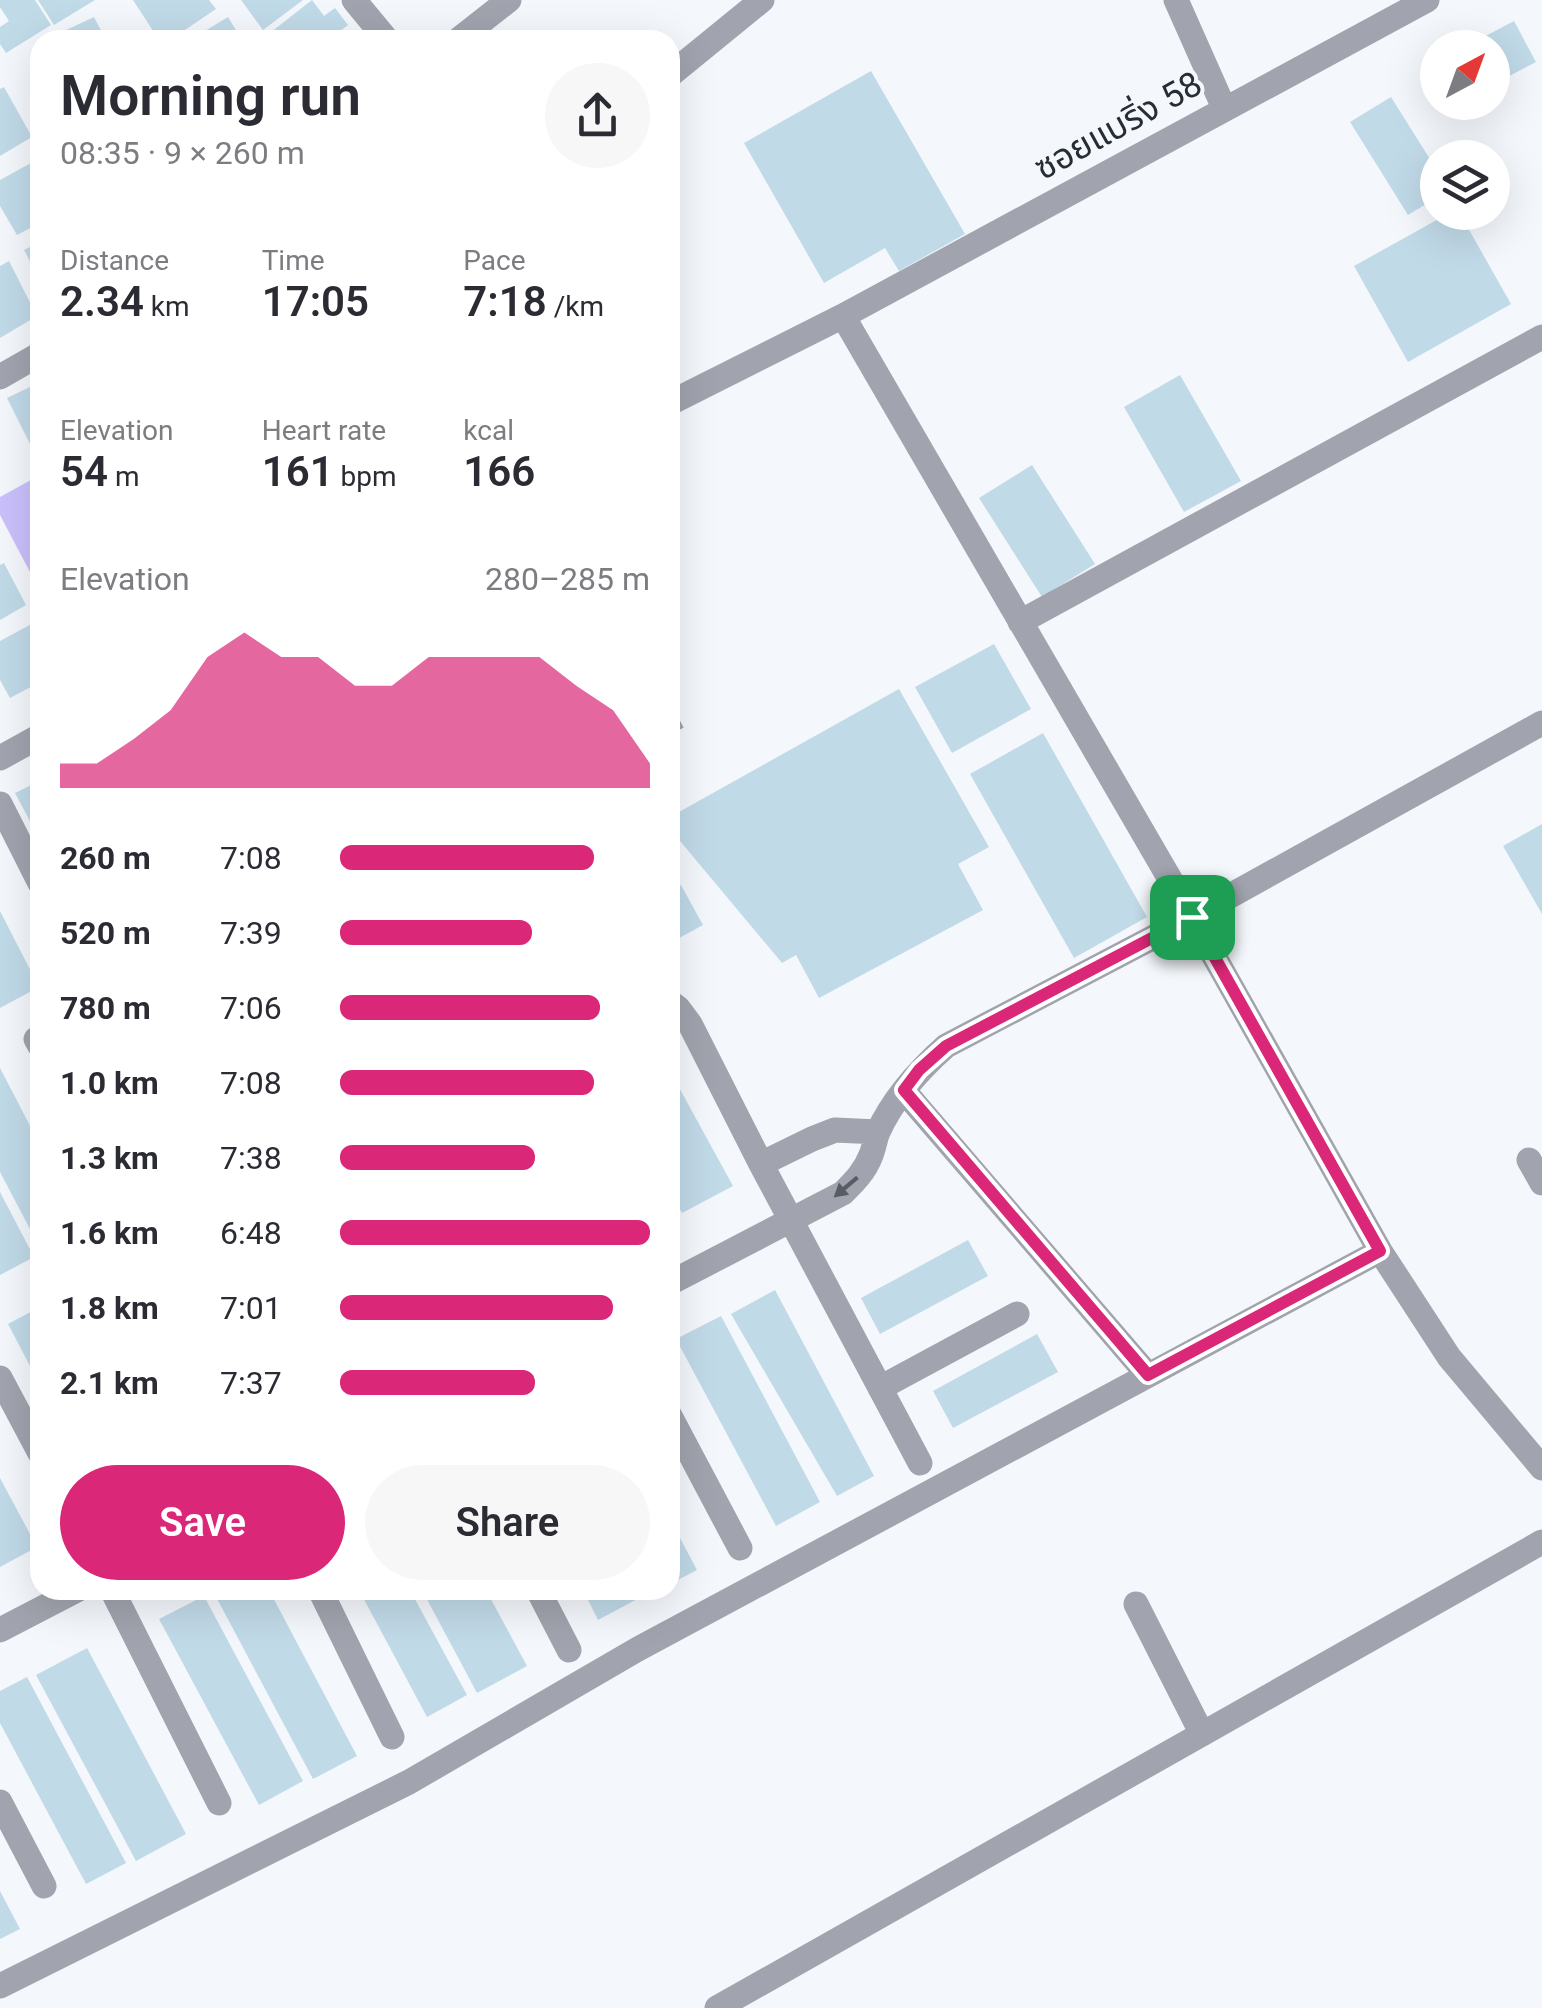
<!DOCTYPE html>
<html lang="en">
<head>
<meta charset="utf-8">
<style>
	body { margin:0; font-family:Roboto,"Noto Sans Thai",sans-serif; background:#f7f7f7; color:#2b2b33; height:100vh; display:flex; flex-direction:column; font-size:38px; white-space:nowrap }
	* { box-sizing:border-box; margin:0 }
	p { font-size:32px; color:#7c7c81 }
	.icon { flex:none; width:55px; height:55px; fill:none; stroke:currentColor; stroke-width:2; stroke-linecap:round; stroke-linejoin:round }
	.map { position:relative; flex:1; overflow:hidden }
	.panel { position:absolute; left:30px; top:30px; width:650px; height:1570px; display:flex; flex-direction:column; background:#fff; border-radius:30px; box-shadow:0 10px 40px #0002 }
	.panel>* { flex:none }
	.needle { width:65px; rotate:41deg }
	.tools { position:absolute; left:1420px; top:30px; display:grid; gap:20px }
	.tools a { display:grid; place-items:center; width:90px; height:90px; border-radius:50%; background:#fff; box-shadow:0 10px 40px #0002; font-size:50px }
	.pin { position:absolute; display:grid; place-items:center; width:85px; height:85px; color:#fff; margin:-42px; border-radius:20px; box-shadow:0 5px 15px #0006 }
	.round { display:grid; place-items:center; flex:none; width:105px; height:105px; border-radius:52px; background:#f7f7f7 }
	.head { display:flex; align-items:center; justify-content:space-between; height:170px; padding:0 30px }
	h1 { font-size:55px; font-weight:600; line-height:75px }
	.metrics { display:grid; grid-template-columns:repeat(3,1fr); gap:15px; height:170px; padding:10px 30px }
	.metrics div { display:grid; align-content:center }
	.metrics b { font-size:42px; font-weight:600 }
	.metrics small { font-size:28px; font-weight:400 }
	.metrics p { font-size:28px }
	.chart { height:280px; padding:20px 30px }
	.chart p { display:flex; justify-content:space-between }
	.chart svg { width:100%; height:180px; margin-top:10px; fill:#db2777; opacity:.7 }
	.primary-button { display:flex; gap:20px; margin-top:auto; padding:20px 30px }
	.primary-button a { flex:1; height:115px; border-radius:60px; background:#db2777; color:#fff; font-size:40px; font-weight:600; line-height:115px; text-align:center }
	.primary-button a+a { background:#f7f7f7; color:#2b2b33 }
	ul { padding:0 30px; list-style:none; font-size:32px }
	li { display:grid; grid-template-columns:160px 120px 1fr; align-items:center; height:75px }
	li i { height:25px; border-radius:12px; background:#db2777 }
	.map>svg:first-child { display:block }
	.green { fill:#cac0fc }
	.building { fill:#c1dae8 }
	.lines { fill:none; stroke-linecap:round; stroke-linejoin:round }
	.path { stroke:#a2a6ac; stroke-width:6; stroke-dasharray:8 8; stroke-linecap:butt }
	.minor { stroke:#a1a4ae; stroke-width:25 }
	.oneway { fill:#585d65 }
	.route-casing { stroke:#fff; stroke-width:20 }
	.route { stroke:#db2777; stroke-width:12 }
	.labels { text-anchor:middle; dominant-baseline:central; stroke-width:8; stroke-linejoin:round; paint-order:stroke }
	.street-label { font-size:35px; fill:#272d35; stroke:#f4f7fb }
</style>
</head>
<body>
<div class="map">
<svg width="1542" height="2008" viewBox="0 0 1542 2008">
	<rect width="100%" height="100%" fill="#f4f7fb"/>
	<path class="green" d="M 40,475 L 40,591 L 0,515 L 0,497 Z"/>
	<path class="building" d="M 0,0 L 35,0 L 51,25 L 6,53 L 0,44 L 0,27 L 9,21 L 0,7 Z
		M 38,0 L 95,0 L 54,25 Z
		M 133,0 L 209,0 L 216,9 L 170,40 L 159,40 Z
		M 241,0 L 303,0 L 263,30 Z
		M 312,0 L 324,16 L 335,8 L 348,25 L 328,40 L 269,40 L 266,36 Z
		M 94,17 L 106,40 L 45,40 Z
		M 228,17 L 242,40 L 190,40 Z
		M 1514,21 L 1536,62 L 1492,85 L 1492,48 L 1463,48 Z
		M 871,71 L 965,234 L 899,271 L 885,248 L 824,283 L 744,143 Z
		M 4,87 L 32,137 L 0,156 L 0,89 Z
		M 1391,97 L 1438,172 L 1438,197 L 1408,215 L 1350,122 Z
		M 40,158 L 40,223 L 17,235 L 0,206 L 0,180 Z
		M 1451,212 L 1459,212 L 1511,304 L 1408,362 L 1354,266 Z
		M 40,242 L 40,280 L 24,250 Z
		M 9,261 L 37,316 L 0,338 L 0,266 Z
		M 1180,375 L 1241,481 L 1184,512 L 1124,407 Z
		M 32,386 L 40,401 L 40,439 L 30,444 L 7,398 Z
		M 1032,465 L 1095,564 L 1042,597 L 979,498 Z
		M 4,563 L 26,605 L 0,620 L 0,565 Z
		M 39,620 L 40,682 L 10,698 L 0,680 L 0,641 Z
		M 994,644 L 1031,709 L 952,753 L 915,687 Z
		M 899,689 L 989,847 L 958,864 L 983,910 L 819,998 L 796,955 L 782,963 L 670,829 L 670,817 Z
		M 1043,733 L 1147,917 L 1074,958 L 970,774 Z
		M 40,781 L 40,840 L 15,793 Z
		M 1542,824 L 1542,914 L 1503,846 Z
		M 681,885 L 703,925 L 670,943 L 670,891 Z
		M 0,911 L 39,987 L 0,1008 Z
		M 0,1068 L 40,1145 L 40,1248 L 0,1172 Z
		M 670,1071 L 733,1186 L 682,1213 L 670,1191 Z
		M 0,1192 L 34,1257 L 0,1275 Z
		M 968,1240 L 988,1276 L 880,1334 L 861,1298 Z
		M 775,1290 L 874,1476 L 837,1496 L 731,1314 Z
		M 40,1307 L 40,1385 L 8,1324 Z
		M 721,1316 L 820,1502 L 776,1526 L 676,1339 Z
		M 1037,1334 L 1058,1372 L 953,1428 L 933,1391 Z
		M 0,1478 L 37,1547 L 0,1567 Z
		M 670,1519 L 697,1570 L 670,1584 Z
		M 219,1590 L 269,1590 L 357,1756 L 313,1779 L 214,1593 Z
		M 359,1590 L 410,1590 L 467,1695 L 427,1717 Z
		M 422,1590 L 486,1590 L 527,1666 L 477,1693 Z
		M 583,1590 L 639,1590 L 643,1596 L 598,1620 Z
		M 204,1596 L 303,1781 L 259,1805 L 159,1619 Z
		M 87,1648 L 186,1834 L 136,1861 L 36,1675 Z
		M 27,1677 L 126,1863 L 86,1884 L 0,1723 L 0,1691 Z
		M 0,1891 L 20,1929 L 0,1939 Z"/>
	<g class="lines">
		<path class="path" d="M 670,708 L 681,729"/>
		<path class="minor" d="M 354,0 L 387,40
			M 1176,0 L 1224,108
			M 458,40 L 509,0
			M 670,75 L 762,0
			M 843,316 L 1192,917 L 1380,1251 L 1449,1357 L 1542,1468
			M 0,377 L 40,354
			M 670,403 L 843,316 L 1427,0
			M 1020,622 L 1542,337
			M 0,758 L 40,736
			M 0,804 L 40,883
			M 670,1002 L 678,1008 L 690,1024 L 761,1164 L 920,1463
			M 36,1039 L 40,1046
			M 904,1091 L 1148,1375
			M 1529,1160 L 1542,1183
			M 761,1164 L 812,1139 L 835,1130 L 878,1132
			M 670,1283 L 843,1193 C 855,1181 865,1171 871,1155 C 874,1148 875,1139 878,1132 C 893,1099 919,1070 946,1046 L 1192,917 L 1542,723
			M 0,1378 L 40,1453
			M 880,1388 L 1017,1314
			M 670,1416 L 740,1548
			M 112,1590 L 219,1803
			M 320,1590 L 392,1737
			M 538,1590 L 569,1650
			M 1136,1604 L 1202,1734
			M 0,1630 L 77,1590
			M 0,1802 L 44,1886
			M 0,1986 L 409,1782 L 638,1649 L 1380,1251
			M 717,2008 L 1542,1542"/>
	</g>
	<defs><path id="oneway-solid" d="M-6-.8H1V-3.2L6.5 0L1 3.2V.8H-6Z" transform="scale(2.5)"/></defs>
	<use class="oneway" href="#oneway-solid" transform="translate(846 1187) rotate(140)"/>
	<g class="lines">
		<defs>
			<path id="route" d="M 1192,917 L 1380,1251 L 1148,1375 L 904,1090 L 919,1070 L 946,1046 Z"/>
		</defs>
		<use href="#route" class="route-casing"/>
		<use href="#route" class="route"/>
	</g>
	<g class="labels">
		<g class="street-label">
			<text transform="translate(1118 126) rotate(-29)">ซอยแบริ่ง 58</text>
		</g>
	</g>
</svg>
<div class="tools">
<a><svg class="needle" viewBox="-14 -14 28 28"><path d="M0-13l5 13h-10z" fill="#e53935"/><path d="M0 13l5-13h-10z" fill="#7c7c81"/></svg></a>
<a><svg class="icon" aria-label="layers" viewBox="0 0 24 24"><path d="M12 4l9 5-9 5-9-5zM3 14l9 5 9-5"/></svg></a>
</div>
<div class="pin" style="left:1192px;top:917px;background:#1e9e55"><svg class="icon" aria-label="arrive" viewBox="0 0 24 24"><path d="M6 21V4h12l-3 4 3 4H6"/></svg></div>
<section class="panel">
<div class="head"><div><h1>Morning run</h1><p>08:35 · 9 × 260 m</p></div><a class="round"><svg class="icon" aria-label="share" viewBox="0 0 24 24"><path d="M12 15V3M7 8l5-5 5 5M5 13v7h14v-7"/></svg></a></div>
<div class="metrics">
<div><p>Distance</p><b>2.34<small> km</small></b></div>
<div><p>Time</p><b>17:05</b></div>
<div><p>Pace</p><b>7:18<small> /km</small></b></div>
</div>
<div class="metrics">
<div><p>Elevation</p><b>54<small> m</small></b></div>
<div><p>Heart rate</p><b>161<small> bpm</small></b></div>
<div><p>kcal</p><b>166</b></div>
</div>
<div class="chart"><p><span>Elevation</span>280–285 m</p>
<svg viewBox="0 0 160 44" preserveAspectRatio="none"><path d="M0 44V38L10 38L20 32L30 25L40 12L50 6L60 12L70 12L80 19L90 19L100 12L110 12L120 12L130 12L140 19L150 25L160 38V44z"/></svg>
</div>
<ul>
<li><b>260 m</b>7:08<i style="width:82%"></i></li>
<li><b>520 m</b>7:39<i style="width:62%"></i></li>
<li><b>780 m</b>7:06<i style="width:84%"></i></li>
<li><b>1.0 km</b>7:08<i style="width:82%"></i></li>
<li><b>1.3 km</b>7:38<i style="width:63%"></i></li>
<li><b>1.6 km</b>6:48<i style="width:100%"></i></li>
<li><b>1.8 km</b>7:01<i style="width:88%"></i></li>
<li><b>2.1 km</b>7:37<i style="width:63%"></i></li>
</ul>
<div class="primary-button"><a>Save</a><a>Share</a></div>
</section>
</div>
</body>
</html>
